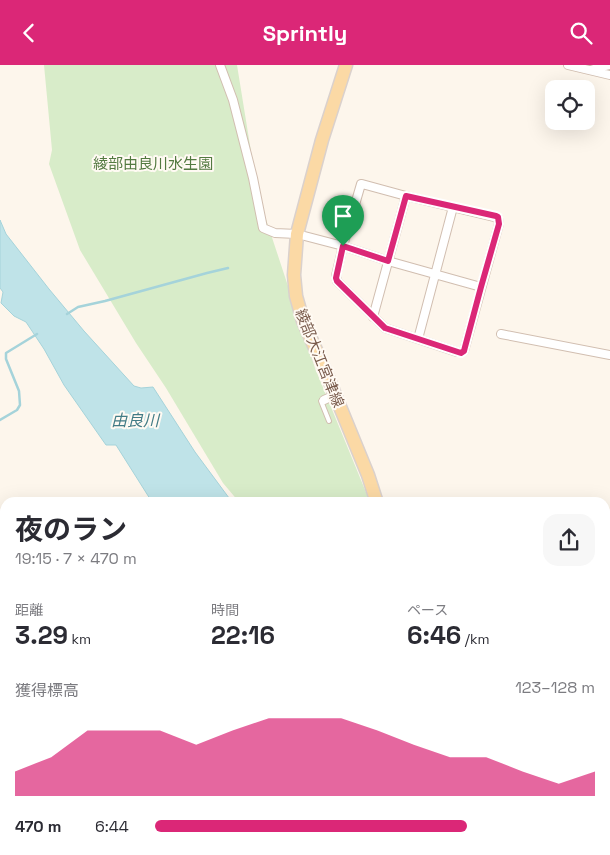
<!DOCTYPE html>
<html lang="ja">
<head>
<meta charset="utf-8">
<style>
	body { margin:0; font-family:"Space Grotesk","Noto Sans JP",sans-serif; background:#f7f7f7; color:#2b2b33; height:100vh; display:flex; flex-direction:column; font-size:19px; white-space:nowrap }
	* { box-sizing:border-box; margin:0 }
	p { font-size:16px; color:#7c7c81 }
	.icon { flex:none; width:28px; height:28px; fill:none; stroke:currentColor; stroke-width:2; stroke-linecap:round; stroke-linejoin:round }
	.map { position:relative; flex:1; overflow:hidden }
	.panel { position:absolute; left:0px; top:432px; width:610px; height:358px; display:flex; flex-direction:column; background:#fff; border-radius:15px 15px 0 0; box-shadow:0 5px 20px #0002 }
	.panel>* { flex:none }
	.fabs { position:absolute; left:545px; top:15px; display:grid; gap:10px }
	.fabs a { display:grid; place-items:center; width:50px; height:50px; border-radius:10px; background:#fff; box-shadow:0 5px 20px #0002; font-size:25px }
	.pin { position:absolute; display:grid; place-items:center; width:42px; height:42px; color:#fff; margin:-51px -21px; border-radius:50% 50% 50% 0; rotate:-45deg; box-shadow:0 0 5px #0007 }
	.pin .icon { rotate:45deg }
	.round { display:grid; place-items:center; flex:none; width:52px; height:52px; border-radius:15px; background:#f7f7f7 }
	.overview { display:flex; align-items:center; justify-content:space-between; height:85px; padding:0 15px }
	h1 { font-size:28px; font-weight:700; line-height:38px }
	.metrics { display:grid; grid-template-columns:repeat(3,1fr); gap:8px; height:85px; padding:5px 15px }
	.metrics div { display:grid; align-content:center }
	.metrics b { font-size:25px; font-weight:700 }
	.metrics small { font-size:14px; font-weight:400 }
	.metrics p { font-size:14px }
	.chart { height:140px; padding:10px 15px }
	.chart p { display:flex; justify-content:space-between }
	.chart svg { width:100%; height:90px; margin-top:5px; fill:#db2777; opacity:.7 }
	ul { padding:0 15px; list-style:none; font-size:16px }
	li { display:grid; grid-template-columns:80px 60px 1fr; align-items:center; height:38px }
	li i { height:12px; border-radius:6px; background:#db2777 }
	header { display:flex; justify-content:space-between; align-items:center; height:65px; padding:0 15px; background:#db2777; color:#fff; font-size:22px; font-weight:700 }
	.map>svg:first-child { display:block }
	.green { fill:#d8ecc9 }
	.water { fill:#bfe3e8; stroke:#a5d3da }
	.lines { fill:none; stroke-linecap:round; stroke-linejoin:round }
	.stream { stroke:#a5d3da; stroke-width:2.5 }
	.service-casing { stroke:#d1beb0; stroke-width:6 }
	.minor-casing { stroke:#d1beb0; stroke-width:10 }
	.tertiary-casing { stroke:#d1beb0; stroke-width:12 }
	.primary-casing { stroke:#dad1cd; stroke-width:15 }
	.service { stroke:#fff; stroke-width:4 }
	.minor { stroke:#fff; stroke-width:8 }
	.tertiary { stroke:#fff; stroke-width:10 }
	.primary { stroke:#fbd9a5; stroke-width:12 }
	.route-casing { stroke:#fff; stroke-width:10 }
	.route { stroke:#db2777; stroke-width:6 }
	.labels { text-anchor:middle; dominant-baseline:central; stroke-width:4; stroke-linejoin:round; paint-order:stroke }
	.park-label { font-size:15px; fill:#537a41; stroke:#fffaf3 }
	.street-label { font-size:15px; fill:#7a5c4d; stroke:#fffaf3 }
	.water-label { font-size:16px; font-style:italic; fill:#437c86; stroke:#fffaf3 }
</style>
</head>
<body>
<header><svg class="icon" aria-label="back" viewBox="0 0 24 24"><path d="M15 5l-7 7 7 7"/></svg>Sprintly<svg class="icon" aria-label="search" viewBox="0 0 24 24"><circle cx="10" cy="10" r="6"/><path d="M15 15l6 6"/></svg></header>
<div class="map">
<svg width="610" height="790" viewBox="0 0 610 790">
	<rect width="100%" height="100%" fill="#fdf6ec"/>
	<path class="green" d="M 44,0 L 237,0 L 258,130 L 315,303 L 370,437 L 239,437 L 223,418 L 166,323 L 136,278 L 80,185 L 49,99 L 52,85 Z"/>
	<path class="water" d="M 0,155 L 6,169 L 49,224 L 84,266 L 134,321 L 141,323 L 153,322 L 195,387 L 232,437 L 152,437 L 116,380 L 106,380 L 64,320 L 44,284 L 26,257 L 14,251 L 1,238 L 3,227 L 0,223 Z
		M 365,785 L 443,785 L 444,790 L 366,790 Z"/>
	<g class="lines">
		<path class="stream" d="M 67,249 L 78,242 L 105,236 L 207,208 L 228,203
			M 0,355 L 17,345 L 20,340 L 19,326 L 6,294 L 6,288 L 37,269
			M 0,584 L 5,591
			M 95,785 L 99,790"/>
		<defs>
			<path id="service" d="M 322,335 L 321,336 L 329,356"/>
			<path id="minor" d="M 220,0 L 233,35 L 253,113 L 263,163 L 275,168 L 297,169 L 343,181 L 388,196 L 481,222
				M 568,0 L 610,10
				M 591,5 L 597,3 L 610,0
				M 361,119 L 362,119 L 406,131 L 498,153 L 499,159 L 464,286 L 461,287 L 457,287 L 385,263 L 337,216 L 336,211 L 343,181 Z
				M 373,252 L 406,131
				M 501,269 L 610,290
				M 418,274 L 453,142
				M 324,335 L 335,330
				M 0,675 L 2,677 L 5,681
				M 0,692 L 5,702
				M 0,715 L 5,723
				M 0,727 L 5,732
				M 28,785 L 30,790
				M 46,785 L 49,790"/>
			<path id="tertiary" d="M 0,764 L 5,772
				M 13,785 L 16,790"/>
			<path id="primary" d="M 346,0 L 322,75 L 297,169 L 294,210 L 296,231 L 303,256 L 325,305 L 368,410 L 377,438
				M 124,790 L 132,785"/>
		</defs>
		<use href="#service" class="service-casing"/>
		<use href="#minor" class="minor-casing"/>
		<use href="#tertiary" class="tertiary-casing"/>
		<use href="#primary" class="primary-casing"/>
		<use href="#service" class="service"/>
		<use href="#minor" class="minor"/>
		<use href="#tertiary" class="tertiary"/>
		<use href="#primary" class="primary"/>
	</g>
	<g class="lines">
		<defs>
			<path id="route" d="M 406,131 L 496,151 L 498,152 L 499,159 L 481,222 L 465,282 L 464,286 L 461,288 L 385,263 L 337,216 L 336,213 L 343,181 L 388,196 Z"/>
		</defs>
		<use href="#route" class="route-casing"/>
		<use href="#route" class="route"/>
	</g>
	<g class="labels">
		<g class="park-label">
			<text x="153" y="98">綾部由良川水生園</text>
		</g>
		<g class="street-label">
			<text transform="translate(320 293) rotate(68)">綾部大江宮津線</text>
		</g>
		<g class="water-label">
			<text x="135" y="355">由良川</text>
		</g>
	</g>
</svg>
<div class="fabs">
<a><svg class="icon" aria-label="locate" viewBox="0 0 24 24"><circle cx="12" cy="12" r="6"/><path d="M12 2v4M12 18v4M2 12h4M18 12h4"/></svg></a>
</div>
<div class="pin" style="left:343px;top:181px;background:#1e9e55"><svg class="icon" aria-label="arrive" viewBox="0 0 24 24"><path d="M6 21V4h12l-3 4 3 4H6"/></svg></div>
<section class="panel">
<div class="overview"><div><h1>夜のラン</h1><p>19:15 · 7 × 470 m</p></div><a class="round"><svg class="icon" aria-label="share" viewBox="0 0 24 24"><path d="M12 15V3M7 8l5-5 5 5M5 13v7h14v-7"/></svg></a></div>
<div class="metrics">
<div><p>距離</p><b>3.29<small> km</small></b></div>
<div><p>時間</p><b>22:16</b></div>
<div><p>ペース</p><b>6:46<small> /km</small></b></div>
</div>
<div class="chart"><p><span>獲得標高</span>123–128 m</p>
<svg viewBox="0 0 160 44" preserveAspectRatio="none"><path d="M0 44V32L10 25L20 12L30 12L40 12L50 19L60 12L70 6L80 6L90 6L100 12L110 19L120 25L130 25L140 32L150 38L160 32V44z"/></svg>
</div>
<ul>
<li><b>470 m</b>6:44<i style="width:71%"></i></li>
</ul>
</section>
</div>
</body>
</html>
